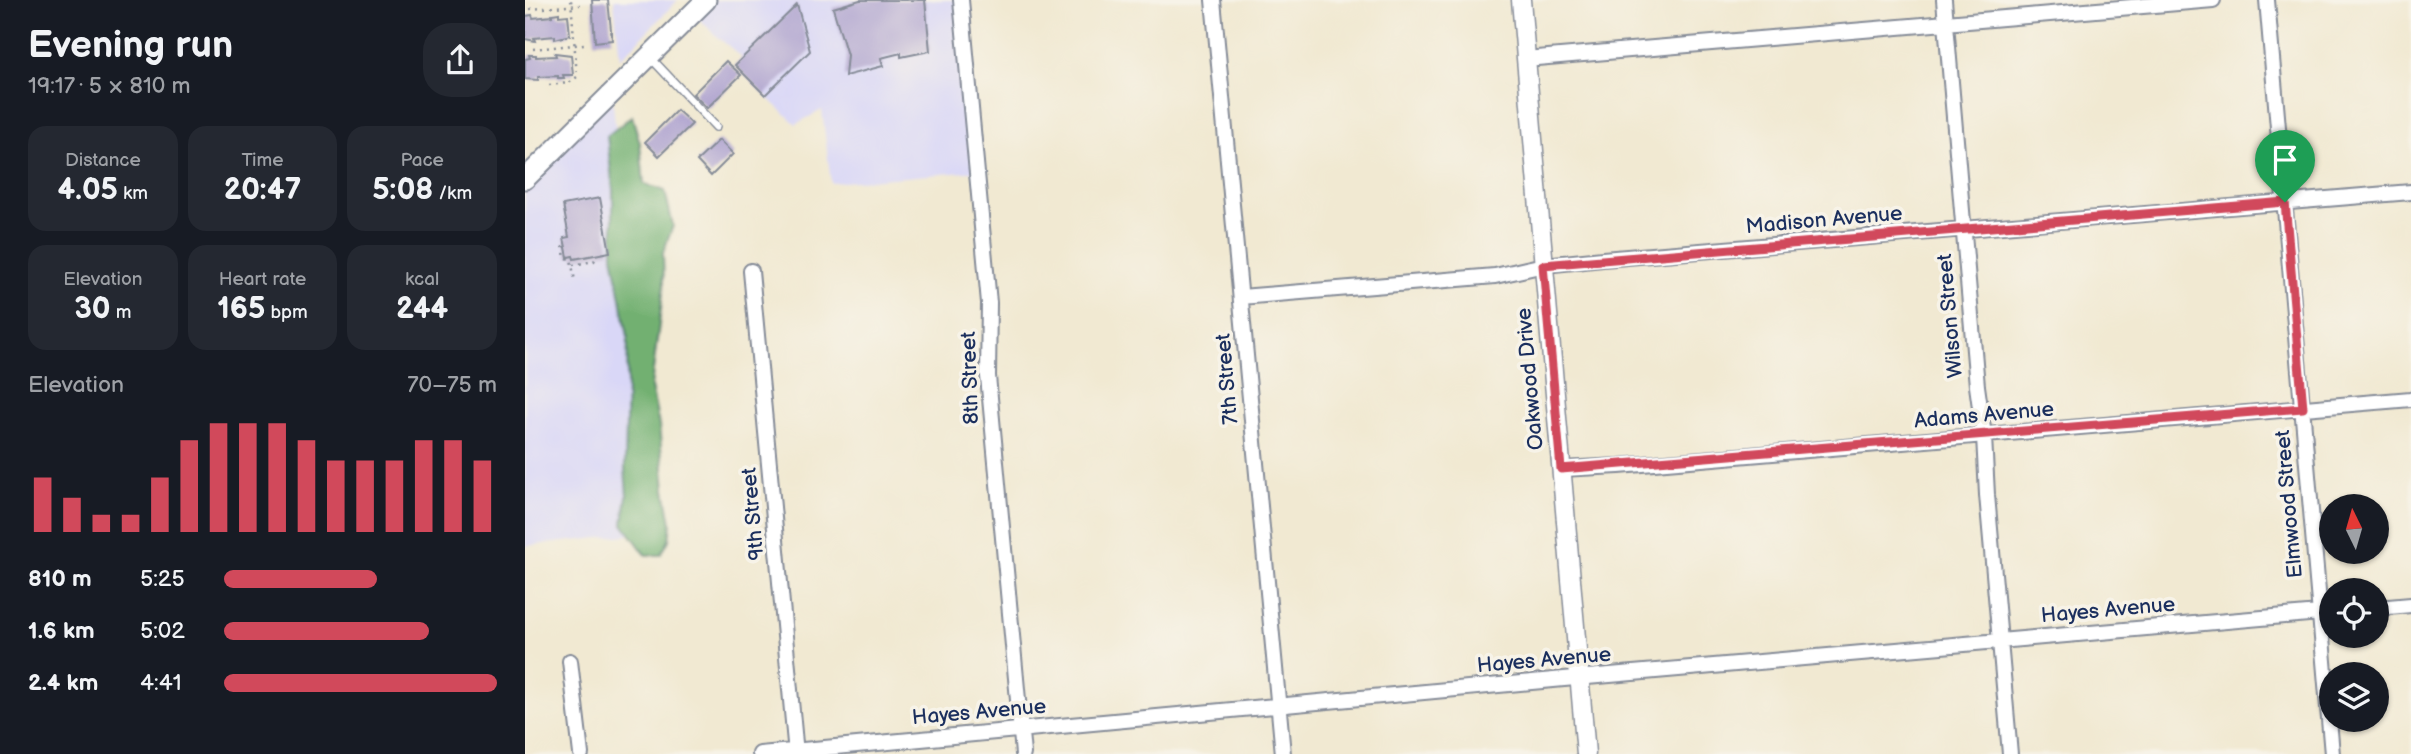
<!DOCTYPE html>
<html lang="en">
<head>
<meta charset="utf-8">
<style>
	body { margin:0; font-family:"Balsamiq Sans",sans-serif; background:#242831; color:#f1f3f6; height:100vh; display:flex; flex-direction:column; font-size:26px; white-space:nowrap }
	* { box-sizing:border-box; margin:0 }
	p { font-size:23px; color:#9ea1a6 }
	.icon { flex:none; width:38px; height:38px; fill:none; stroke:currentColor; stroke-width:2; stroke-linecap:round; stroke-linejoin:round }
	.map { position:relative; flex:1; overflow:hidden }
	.drawer { display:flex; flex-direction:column; background:#171b24; width:525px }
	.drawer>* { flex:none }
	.needle { width:46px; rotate:355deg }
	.tools { position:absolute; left:1794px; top:494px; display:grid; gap:14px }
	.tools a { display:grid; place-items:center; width:70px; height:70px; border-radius:50%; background:#171b24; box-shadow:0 2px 5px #0004; font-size:35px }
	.pin { position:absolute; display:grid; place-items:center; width:60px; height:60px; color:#fff; margin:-72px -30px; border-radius:50% 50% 50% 0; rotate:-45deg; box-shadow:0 0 7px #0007 }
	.pin .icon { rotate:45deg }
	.round { display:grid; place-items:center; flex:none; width:74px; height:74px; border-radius:28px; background:#242831 }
	.head { display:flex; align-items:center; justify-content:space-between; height:119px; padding:0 28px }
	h1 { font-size:38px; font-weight:700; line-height:52px }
	.metrics { display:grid; grid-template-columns:repeat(3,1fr); gap:10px; height:119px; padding:7px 28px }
	.metrics div { display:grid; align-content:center; border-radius:18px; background:#242831; text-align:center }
	.metrics b { font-size:30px; font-weight:700 }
	.metrics small { font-size:19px; font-weight:400 }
	.metrics p { font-size:19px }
	.chart { height:196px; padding:14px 28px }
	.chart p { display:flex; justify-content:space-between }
	.chart svg { width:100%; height:126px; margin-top:7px; stroke:#d1495b; stroke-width:6 }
	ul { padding:0 28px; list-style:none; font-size:23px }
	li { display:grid; grid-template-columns:112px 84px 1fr; align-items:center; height:52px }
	li i { height:18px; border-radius:9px; background:#d1495b }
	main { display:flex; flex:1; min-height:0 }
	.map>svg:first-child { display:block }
	.built { fill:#d9d7f7 }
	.forest { fill:#72b071; stroke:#467068; stroke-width:2 }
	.building { fill:#b0a5d0 }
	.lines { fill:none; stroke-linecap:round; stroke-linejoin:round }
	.service-casing { stroke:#868c98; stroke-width:10 }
	.minor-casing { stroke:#868c98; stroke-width:18 }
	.tertiary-casing { stroke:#868c98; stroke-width:21 }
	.secondary-casing { stroke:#868c98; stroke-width:23 }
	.path { stroke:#868c98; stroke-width:2.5; stroke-dasharray:2 5; stroke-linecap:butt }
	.service { stroke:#fff; stroke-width:7 }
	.minor { stroke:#fff; stroke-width:14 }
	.tertiary { stroke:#fff; stroke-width:18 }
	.secondary { stroke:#fff; stroke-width:19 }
	.route-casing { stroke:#fff; stroke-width:14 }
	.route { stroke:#d1495b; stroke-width:9 }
	.labels { text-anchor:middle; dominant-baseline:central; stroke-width:7; stroke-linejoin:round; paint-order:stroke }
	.street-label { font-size:21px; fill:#1b2f5e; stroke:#f7f3e8 }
</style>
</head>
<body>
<main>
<section class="drawer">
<div class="head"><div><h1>Evening run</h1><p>19:17 · 5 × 810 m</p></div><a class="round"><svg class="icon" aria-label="share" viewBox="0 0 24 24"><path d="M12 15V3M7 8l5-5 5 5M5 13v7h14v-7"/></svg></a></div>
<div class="metrics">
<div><p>Distance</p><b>4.05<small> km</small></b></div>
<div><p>Time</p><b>20:47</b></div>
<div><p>Pace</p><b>5:08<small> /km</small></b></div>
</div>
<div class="metrics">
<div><p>Elevation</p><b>30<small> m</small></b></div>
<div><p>Heart rate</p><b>165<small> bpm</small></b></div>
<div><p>kcal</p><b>244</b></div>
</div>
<div class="chart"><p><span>Elevation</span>70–75 m</p>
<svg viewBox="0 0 160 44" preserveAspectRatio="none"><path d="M5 44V25M15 44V32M25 44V38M35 44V38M45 44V25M55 44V12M65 44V6M75 44V6M85 44V6M95 44V12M105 44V19M115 44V19M125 44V19M135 44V12M145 44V12M155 44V19"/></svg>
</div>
<ul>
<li><b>810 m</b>5:25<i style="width:56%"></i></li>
<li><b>1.6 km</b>5:02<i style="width:75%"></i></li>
<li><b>2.4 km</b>4:41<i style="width:100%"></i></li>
</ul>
</section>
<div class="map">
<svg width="1886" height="754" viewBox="0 0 1886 754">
	<rect width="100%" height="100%" fill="#f7f3e8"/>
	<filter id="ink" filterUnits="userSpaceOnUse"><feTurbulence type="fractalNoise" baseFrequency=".0143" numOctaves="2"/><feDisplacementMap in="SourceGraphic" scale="14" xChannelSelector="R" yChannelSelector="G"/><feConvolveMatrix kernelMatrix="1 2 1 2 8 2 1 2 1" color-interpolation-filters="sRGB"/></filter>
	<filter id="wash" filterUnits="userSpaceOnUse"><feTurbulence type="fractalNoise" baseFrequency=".00686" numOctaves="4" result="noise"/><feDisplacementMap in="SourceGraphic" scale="28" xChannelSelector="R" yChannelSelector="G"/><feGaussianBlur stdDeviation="1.57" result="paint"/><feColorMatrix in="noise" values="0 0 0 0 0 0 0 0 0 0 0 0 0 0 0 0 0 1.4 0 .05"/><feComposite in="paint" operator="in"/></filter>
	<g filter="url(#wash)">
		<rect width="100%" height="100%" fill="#f1e9d2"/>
		<path class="built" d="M 89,0 L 153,0 L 95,59 Z
			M 181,0 L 436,0 L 452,171 L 306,183 L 297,110 L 271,124 L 240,95 L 210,65 L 217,57 L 189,34 L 169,13 Z
			M 87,94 L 131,532 L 0,546 L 0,179 Z"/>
		<path class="forest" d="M 107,116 L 115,143 L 119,184 L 140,191 L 148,226 L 138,253 L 139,285 L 126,387 L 134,425 L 140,490 L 146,523 L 144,540 L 136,555 L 121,555 L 98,524 L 102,496 L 100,469 L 103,337 L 88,255 L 88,190 L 82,136 Z"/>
		<g id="blocks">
			<path class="building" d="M 67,0 L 83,0 L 87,40 L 70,42 Z
				M 335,0 L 400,0 L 405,51 L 376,57 L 376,53 L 356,58 L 358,66 L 320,76 L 322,55 L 308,8 Z
				M 272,5 L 285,51 L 240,95 L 210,65 Z
				M 34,13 L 34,16 L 43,15 L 45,35 L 30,39 L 30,36 L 9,38 L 10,41 L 0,39 L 1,16 L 7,15 L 8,18 L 27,16 L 27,14 Z
				M 30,53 L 46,55 L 48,75 L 38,75 L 39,78 L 33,78 L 33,76 L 13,77 L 13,80 L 0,79 L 0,59 L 5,58 L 4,55 L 11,55 L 11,57 L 31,56 Z
				M 201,61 L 216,75 L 182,108 L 168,94 Z
				M 152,110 L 167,124 L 134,156 L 120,142 Z
				M 194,140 L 208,154 L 186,176 L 172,161 Z
				M 75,198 L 85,252 L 49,259 L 48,256 L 43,257 L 39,238 L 44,237 L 38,205 Z"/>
		</g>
	</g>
	<g filter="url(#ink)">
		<use href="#blocks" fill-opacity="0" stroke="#868c98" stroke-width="2"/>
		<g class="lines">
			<defs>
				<path id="service" d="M 125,57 L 191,127"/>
				<path id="minor" d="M 436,0 L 464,303 L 463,376 L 498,754
					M 688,0 L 758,754
					M 1419,0 L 1452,386 L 1459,436 L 1462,495 L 1485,754
					M 1742,0 L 1807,754
					M 1000,59 L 1688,0
					M 226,271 L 271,754
					M 716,297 L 970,276 L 1019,265 L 1078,259 L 1886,192
					M 1036,469 L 1094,466 L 1886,399
					M 1852,608 L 1886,605
					M 45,661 L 56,754
					M 235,754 L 1039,679 L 1806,612"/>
				<path id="tertiary" d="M 996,0 L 1061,754"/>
				<path id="secondary" d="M 0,179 L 181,0"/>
			</defs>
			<use href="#service" class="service-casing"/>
			<use href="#minor" class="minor-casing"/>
			<use href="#tertiary" class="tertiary-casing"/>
			<use href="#secondary" class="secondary-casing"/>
			<path class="path" d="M 5,9 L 55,5
				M 8,49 L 59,44
				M 24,85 L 44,83 L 52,77 L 46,0
				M 38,246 L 40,258 L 46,259 L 50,281
				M 48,265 L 69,261 L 72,256"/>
			<use href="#service" class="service"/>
			<use href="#minor" class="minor"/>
			<use href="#tertiary" class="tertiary"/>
			<use href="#secondary" class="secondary"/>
		</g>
	</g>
	<g class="lines" filter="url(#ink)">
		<defs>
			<path id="route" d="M 1760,202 L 1778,408 L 1036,469 L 1018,265 Z"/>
		</defs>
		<use href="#route" class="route-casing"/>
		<use href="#route" class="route"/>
	</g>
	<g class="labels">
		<g class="street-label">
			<text transform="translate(1299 220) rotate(-5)">Madison Avenue</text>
			<text transform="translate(1425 316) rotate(-95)">Wilson Street</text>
			<text transform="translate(445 378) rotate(-92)">8th Street</text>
			<text transform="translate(702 379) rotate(-95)">7th Street</text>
			<text transform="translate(1005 379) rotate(-95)">Oakwood Drive</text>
			<text transform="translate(1459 415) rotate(-5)">Adams Avenue</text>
			<text transform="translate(1764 504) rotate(-95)">Elmwood Street</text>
			<text transform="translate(228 514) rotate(-95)">9th Street</text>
			<text transform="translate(1583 610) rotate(-5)">Hayes Avenue</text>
			<text transform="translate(1019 660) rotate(-5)">Hayes Avenue</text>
			<text transform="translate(454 712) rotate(-5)">Hayes Avenue</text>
		</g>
	</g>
</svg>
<div class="tools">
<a><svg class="needle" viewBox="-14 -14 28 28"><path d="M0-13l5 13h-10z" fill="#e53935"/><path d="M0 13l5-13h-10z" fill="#9ea1a6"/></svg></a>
<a><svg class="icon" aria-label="locate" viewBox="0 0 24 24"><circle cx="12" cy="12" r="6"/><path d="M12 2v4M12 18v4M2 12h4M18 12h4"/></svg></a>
<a><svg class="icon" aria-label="layers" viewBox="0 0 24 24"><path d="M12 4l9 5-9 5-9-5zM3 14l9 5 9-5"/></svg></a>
</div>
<div class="pin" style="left:1760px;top:202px;background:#1e9e55"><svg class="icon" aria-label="arrive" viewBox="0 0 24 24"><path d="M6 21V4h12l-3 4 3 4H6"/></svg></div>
</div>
</main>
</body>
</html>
